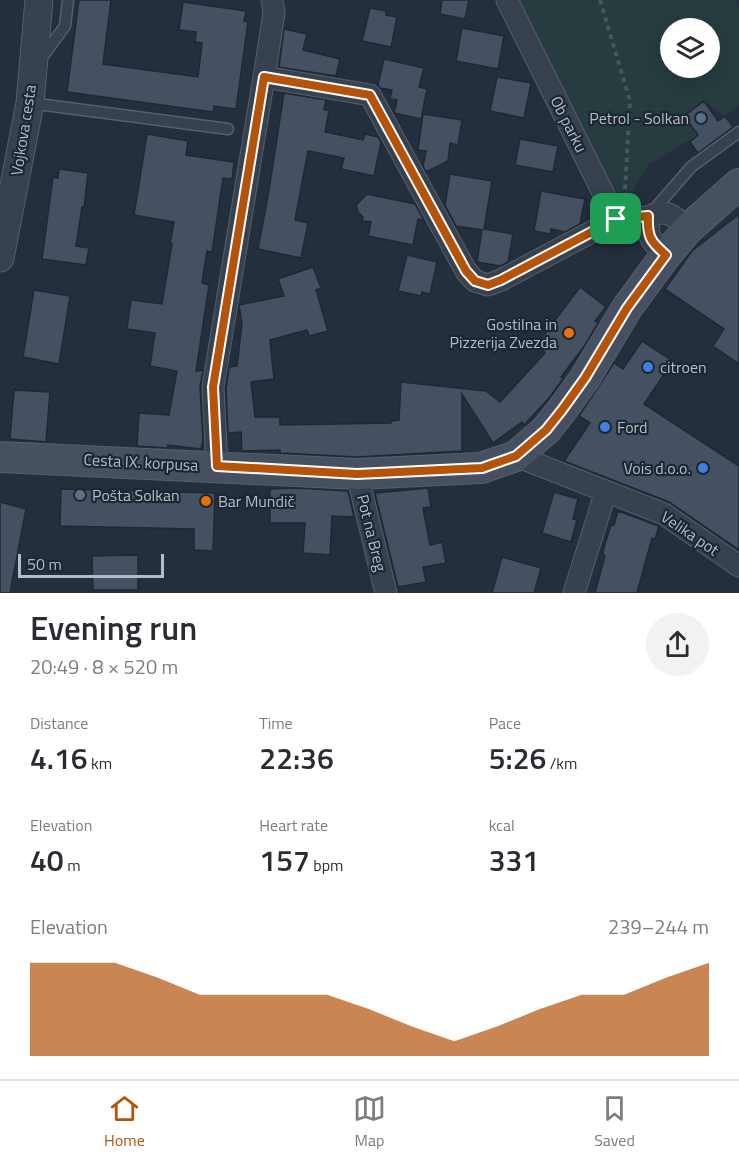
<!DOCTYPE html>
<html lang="en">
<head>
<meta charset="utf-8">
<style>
	body { margin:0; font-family:"Titillium Web",sans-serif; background:#f2f2f3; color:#2b2b33; height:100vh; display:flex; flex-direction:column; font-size:22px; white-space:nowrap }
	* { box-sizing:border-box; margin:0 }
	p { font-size:20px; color:#7c7c81 }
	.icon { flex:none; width:33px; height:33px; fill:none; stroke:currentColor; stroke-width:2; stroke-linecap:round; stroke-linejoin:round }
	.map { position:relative; height:593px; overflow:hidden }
	.sheet { display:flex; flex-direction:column; background:#fff; flex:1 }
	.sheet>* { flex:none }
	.tools { position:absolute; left:660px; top:18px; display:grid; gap:12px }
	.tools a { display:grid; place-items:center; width:60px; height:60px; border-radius:50%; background:#fff; box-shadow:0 6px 24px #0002; font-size:30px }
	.scale { position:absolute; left:18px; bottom:15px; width:146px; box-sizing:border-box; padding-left:6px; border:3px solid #b4bcc9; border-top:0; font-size:16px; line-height:21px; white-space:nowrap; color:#b4bcc9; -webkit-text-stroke:4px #1d2633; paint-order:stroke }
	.pin { position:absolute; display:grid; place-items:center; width:51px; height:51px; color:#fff; margin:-26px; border-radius:12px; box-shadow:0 3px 9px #0006 }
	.round { display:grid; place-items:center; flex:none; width:63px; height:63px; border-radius:32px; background:#f2f2f3 }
	.summary { display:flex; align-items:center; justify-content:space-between; height:102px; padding:0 30px }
	h1 { font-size:33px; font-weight:600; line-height:45px }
	.metrics { display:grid; grid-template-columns:repeat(3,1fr); gap:9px; height:102px; padding:6px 30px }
	.metrics div { display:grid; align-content:center }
	.metrics b { font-size:30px; font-weight:600 }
	.metrics small { font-size:16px; font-weight:400 }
	.metrics p { font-size:16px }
	.chart { height:168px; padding:12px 30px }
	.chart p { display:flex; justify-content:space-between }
	.chart svg { width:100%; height:108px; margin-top:6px; fill:#b45309; opacity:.7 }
	.tabs { display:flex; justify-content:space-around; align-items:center; height:84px; border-top:2px solid #e1e1e2; background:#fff; font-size:16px; color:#7c7c81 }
	.tabs a { display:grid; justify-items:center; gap:3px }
	.tabs .active { color:#b45309 }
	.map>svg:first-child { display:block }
	.green { fill:#263c3f; fill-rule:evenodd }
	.building { fill:#455162; stroke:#1f2835; stroke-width:1.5 }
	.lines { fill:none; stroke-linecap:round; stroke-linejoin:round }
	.service-casing { stroke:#565f6c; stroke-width:13 }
	.minor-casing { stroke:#565f6c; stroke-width:23 }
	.tertiary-casing { stroke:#565f6c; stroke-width:29 }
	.secondary-casing { stroke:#565f6c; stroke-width:32 }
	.path { stroke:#44595c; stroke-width:4; stroke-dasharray:4.5 4.5; stroke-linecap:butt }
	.service { stroke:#38414e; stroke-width:10 }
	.minor { stroke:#38414e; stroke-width:21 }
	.tertiary { stroke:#38414e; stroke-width:27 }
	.secondary { stroke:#465061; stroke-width:30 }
	.route-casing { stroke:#fff; stroke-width:12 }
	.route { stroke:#b45309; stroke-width:8 }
	.service-dot { fill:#5c6f8a; stroke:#1d2633; stroke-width:2 }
	.food-dot { fill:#e8710a; stroke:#1d2633; stroke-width:2 }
	.shop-dot { fill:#3f7fe0; stroke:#1d2633; stroke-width:2 }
	.labels { text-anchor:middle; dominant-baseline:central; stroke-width:4.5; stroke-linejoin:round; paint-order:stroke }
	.poi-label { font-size:16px; fill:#b4bcc9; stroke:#1d2633; text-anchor:start }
	.street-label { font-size:16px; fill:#b4bcc9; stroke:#1d2633 }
</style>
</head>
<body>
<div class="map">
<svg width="739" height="593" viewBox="0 0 739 593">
	<rect width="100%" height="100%" fill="#242f3e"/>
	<path class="green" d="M 513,0 L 735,0 L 739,8 L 739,106 L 725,116 L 703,101 L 684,116 L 698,135 L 649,164 L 632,191 L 614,193 ZM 670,28 L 710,28 L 710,68 L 670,68 Z"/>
	<path class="building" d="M 79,0 L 111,0 L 103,64 L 198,77 L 202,43 L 195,42 L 196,32 L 179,30 L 183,2 L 246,11 L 244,21 L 248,22 L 236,109 L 214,106 L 213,112 L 67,92 Z
		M 442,0 L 469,0 L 465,19 L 440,14 Z
		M 370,8 L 386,11 L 386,15 L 397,17 L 391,47 L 362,41 Z
		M 462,28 L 504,36 L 498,69 L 456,61 Z
		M 284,29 L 307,34 L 303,50 L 340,59 L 336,76 L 279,67 Z
		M 384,59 L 424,68 L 419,87 L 427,89 L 421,119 L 394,113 L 397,100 L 390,99 L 392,90 L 380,88 L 378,85 Z
		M 497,77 L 531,83 L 524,118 L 490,111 Z
		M 284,93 L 326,100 L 324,110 L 329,110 L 325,132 L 363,140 L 365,134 L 378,137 L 381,142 L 374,176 L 341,169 L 344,158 L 308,151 L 295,220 L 308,223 L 301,258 L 258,249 L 269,190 Z
		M 704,101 L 718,121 L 725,116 L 733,127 L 698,153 L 690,142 L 698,135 L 684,116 Z
		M 423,114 L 462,120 L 458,145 L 450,143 L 448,161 L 426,172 L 423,166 L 426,151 L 418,150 Z
		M 147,134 L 188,141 L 186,155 L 234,162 L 232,179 L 223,178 L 212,252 L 207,251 L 202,283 L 209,285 L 196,371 L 203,370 L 200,387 L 203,440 L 201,449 L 168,445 L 168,448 L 137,446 L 139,413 L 169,415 L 177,371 L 150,366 L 155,333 L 127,329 L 131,300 L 162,304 L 172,244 L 170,244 L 174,222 L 134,215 Z
		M 520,139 L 558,146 L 553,172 L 515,165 Z
		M 59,169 L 88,173 L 84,207 L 82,207 L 76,246 L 89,248 L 86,265 L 42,259 L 53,177 L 58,178 Z
		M 450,174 L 492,181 L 484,229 L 513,234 L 508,262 L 500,266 L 477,262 L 482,230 L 456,226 L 445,205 Z
		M 541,191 L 585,199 L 580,224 L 565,232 L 551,229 L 550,234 L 534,231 Z
		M 367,194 L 415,204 L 424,220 L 418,219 L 413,245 L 368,236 L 371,222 L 362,221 L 363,217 L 358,212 L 356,205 Z
		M 739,214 L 739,364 L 713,346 L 724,329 L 665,289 L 692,251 Z
		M 407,255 L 437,262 L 430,294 L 422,292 L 421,296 L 398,291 Z
		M 313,267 L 321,288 L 316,290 L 328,331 L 309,336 L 307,330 L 270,340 L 274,379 L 251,382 L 255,417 L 280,417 L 280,425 L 391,423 L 391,421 L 399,420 L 401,382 L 486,391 L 500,402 L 545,353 L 538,343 L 580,287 L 606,307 L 595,321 L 598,323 L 585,345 L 561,377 L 563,379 L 549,398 L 524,425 L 522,422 L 493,443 L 462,394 L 462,451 L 357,457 L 280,453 L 280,450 L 242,451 L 241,432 L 228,433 L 226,388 L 229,367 L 237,366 L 242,324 L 239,305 L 284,296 L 278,279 Z
		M 34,290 L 70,296 L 59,364 L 23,357 Z
		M 642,341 L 673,361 L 644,404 L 739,466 L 739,550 L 669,502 L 564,461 L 590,423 L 579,416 L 614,363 L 623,369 Z
		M 14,390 L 50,392 L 46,442 L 10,439 Z
		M 296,488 L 348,491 L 354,517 L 332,516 L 330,555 L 303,553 L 305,523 L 270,523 L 270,489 Z
		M 428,488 L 431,507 L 423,508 L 430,545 L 442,542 L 446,563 L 423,567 L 426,582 L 398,587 L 375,493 Z
		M 61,489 L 215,493 L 213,551 L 194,550 L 194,529 L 60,526 Z
		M 554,492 L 578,499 L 573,519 L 577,520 L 571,542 L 542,533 Z
		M 0,502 L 26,509 L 10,593 L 0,593 Z
		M 618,511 L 659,526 L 655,539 L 652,538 L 637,593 L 595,593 L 605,556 L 603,555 L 604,547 L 611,525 L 614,525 Z
		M 138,555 L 138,590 L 93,590 L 92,556 Z
		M 502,557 L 541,568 L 534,593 L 492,593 Z"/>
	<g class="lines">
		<defs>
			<path id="service" d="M 40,60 L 65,26 L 68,0
				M 30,103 L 228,129
				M 652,212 L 691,167 L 739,132"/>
			<path id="minor" d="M 507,0 L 616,219
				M 264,77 L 370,95 L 466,271 L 475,281 L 488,285 L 501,280 L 616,219 L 648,217
				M 666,255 C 651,242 647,237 648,217 C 667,207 675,217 688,229
				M 516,456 L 664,514 L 739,566
				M 217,466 L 213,387 L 264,77 L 274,13 L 272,0
				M 357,474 L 386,593
				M 574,593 L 606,491"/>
			<path id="tertiary" d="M 0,258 L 30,103 L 39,0"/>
			<path id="secondary" d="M 0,457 L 357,474 L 481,468 L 516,456 L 546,430 L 562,410 L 585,378 L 627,308 L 666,255 L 688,229 L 739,184"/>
		</defs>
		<use href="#service" class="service-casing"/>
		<use href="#minor" class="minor-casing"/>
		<use href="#tertiary" class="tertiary-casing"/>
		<use href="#secondary" class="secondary-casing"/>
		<path class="path" d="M 600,0 L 630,101 L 625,190"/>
		<use href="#service" class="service"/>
		<use href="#minor" class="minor"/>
		<use href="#tertiary" class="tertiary"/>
		<use href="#secondary" class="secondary"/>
	</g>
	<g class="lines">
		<defs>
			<path id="route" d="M 264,77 L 370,95 L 466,271 L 475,281 L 488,285 L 501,280 L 616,219 L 648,216 C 647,237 651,242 666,255 L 627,308 L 585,378 L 562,410 L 546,430 L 516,456 L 482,468 L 357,474 L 217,466 L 213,387 Z"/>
		</defs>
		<use href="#route" class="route-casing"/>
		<use href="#route" class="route"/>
	</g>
	<g class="service-dot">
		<circle cx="701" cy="118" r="6"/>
		<circle cx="80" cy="495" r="6"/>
	</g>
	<g class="food-dot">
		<circle cx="569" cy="333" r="6"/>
		<circle cx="206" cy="501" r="6"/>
	</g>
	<g class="shop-dot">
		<circle cx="648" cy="367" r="6"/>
		<circle cx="605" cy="427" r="6"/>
		<circle cx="703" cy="468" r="6"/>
	</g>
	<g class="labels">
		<g class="poi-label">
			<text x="689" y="118" text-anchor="end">Petrol - Solkan</text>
			<text x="557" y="324" text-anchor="end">Gostilna in<tspan x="557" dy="18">Pizzerija Zvezda</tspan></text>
			<text x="660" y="367">citroen</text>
			<text x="617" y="427">Ford</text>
			<text x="691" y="468" text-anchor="end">Vois d.o.o.</text>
			<text x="92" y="495">Pošta Solkan</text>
			<text x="218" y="501">Bar Mundič</text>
		</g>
		<g class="street-label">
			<text transform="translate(569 124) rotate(63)">Ob parku</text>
			<text transform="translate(23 130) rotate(-81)">Vojkova cesta</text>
			<text transform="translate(141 462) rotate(3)">Cesta IX. korpusa</text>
			<text transform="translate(372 533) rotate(76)">Pot na Breg</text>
			<text transform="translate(690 533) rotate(34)">Velika pot</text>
		</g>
	</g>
</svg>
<div class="tools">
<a><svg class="icon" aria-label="layers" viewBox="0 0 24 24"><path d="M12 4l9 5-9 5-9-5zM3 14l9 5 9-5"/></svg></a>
</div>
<div class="scale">50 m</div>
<div class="pin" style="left:616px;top:219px;background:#1e9e55"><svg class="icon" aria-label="arrive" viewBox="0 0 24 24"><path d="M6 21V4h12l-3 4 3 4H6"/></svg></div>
</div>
<section class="sheet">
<div class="summary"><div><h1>Evening run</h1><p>20:49 · 8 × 520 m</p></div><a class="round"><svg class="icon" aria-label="share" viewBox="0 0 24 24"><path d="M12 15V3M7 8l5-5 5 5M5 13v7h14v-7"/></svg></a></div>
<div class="metrics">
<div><p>Distance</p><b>4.16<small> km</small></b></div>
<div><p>Time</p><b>22:36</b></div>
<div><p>Pace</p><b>5:26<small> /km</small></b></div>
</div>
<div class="metrics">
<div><p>Elevation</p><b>40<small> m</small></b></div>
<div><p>Heart rate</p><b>157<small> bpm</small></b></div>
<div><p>kcal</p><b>331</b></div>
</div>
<div class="chart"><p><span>Elevation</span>239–244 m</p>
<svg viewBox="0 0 160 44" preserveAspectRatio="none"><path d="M0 44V6L10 6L20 6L30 12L40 19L50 19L60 19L70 19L80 25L90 32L100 38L110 32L120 25L130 19L140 19L150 12L160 6V44z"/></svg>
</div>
</section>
<nav class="tabs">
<a class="active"><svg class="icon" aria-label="home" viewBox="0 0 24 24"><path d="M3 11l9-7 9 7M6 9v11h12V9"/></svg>Home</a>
<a><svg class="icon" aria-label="map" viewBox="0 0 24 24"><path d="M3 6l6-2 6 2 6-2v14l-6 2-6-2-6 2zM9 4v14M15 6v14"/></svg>Map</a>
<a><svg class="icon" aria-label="saved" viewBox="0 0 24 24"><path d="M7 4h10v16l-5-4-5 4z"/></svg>Saved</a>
</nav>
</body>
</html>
